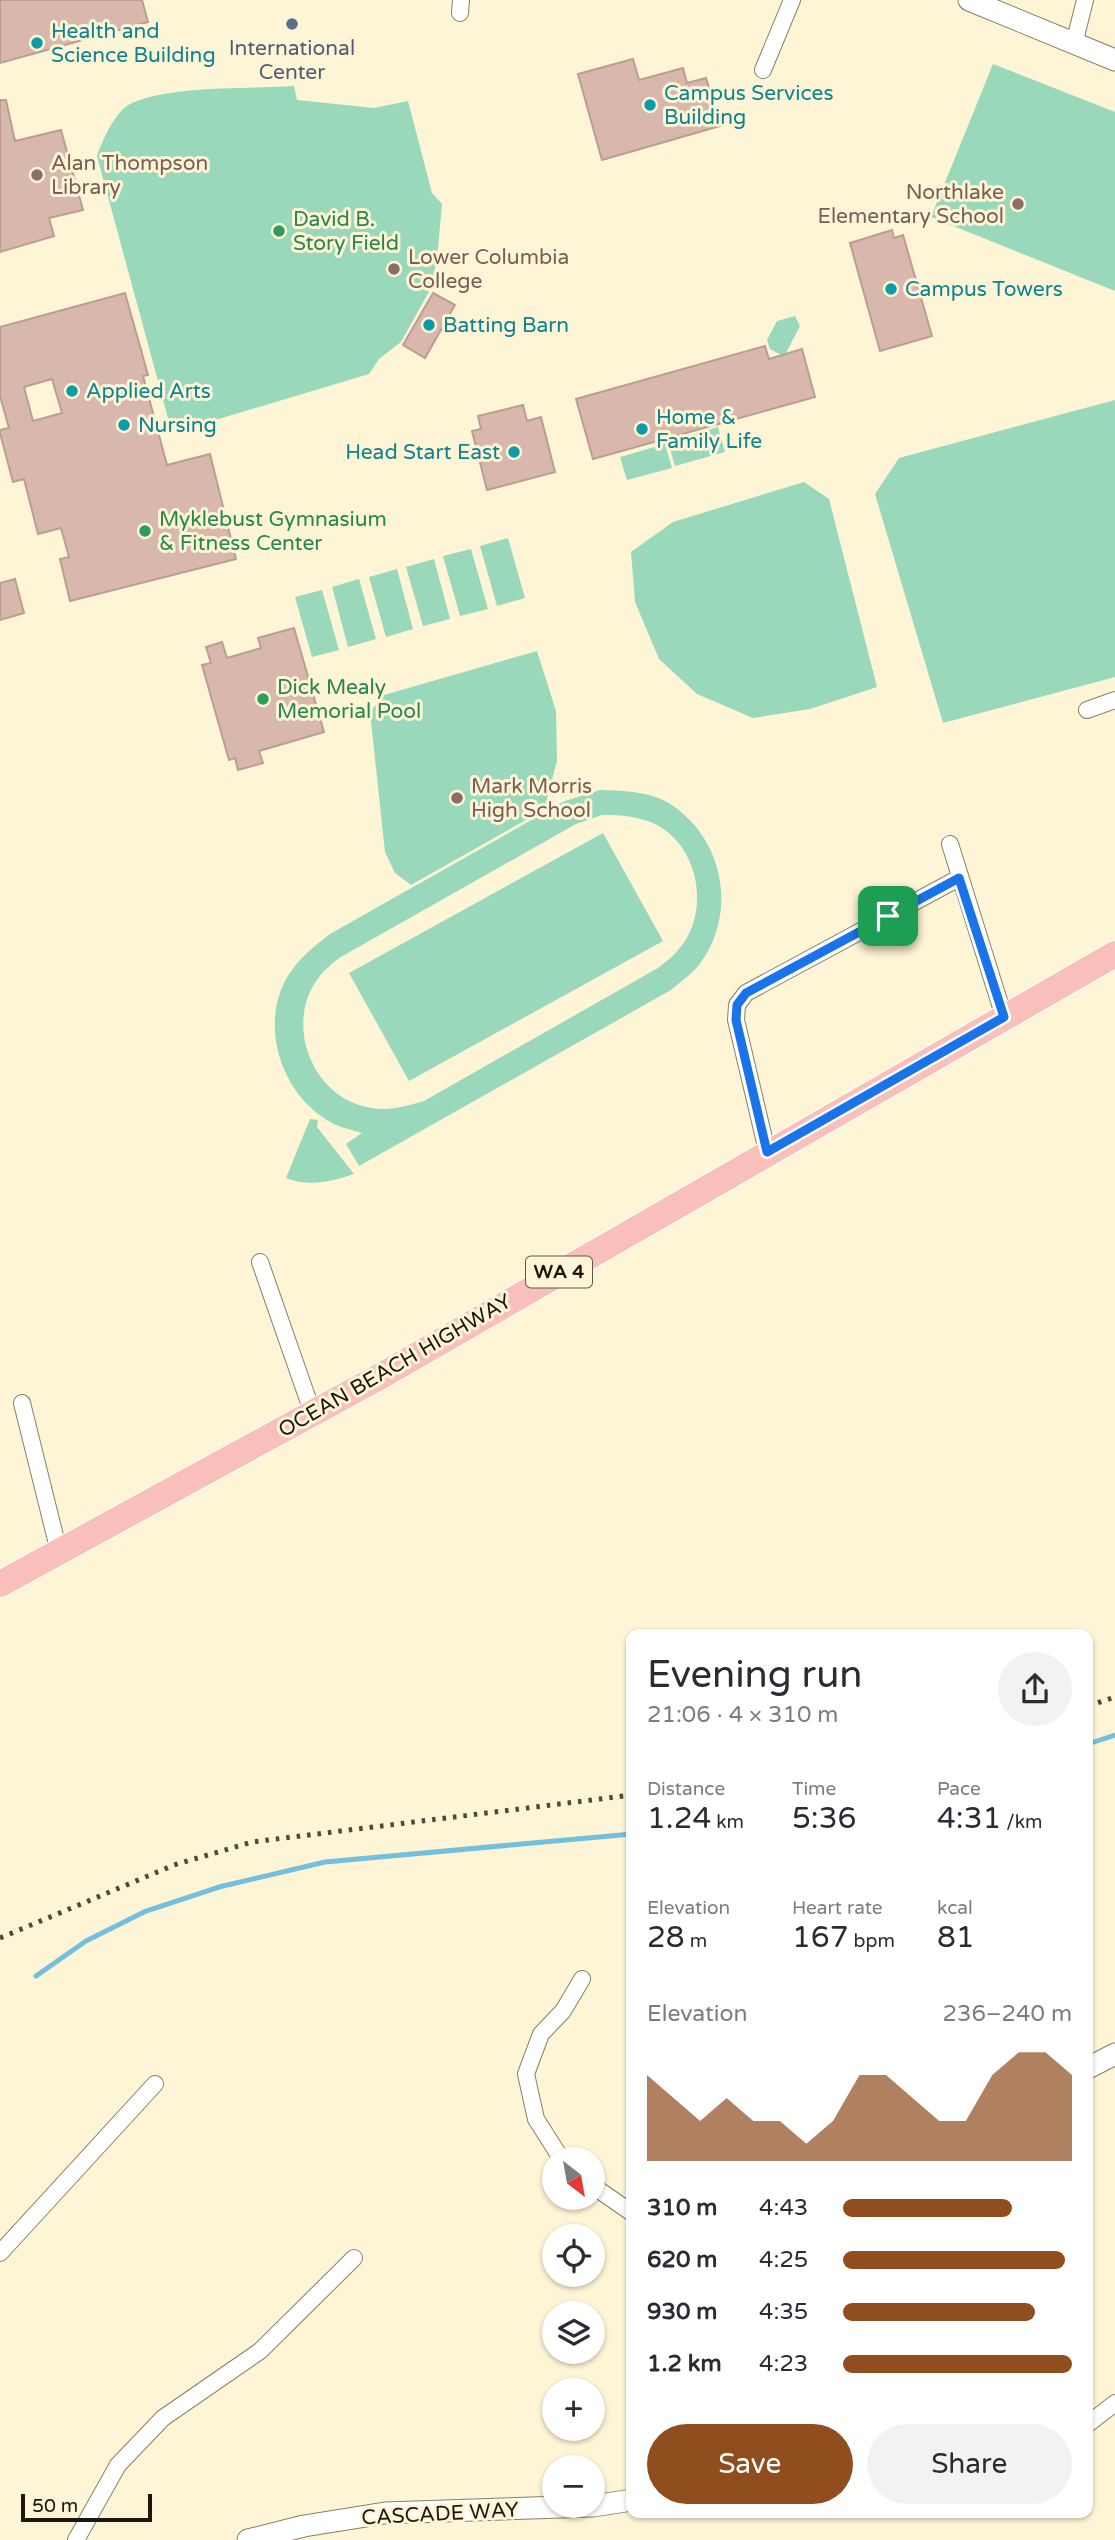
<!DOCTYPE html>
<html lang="en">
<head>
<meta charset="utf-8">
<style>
	body { margin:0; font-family:"Varela Round",sans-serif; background:#f2f2f3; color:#2b2b33; height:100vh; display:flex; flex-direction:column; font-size:26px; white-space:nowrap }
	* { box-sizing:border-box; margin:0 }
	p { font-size:23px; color:#7c7c81 }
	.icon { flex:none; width:38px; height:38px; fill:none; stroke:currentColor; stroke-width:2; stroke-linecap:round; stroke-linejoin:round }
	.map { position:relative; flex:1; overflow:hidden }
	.sheet { position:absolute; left:626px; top:1629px; width:467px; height:889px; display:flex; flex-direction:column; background:#fff; border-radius:14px; box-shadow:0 2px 5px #0004 }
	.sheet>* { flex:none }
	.needle { width:46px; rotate:149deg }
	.fabs { position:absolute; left:542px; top:2147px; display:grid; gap:14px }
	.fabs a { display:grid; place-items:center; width:63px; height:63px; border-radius:50%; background:#fff; box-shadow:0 2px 5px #0004; font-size:35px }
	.scale { position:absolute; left:21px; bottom:18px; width:131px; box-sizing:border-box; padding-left:7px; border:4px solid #1a170c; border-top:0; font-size:19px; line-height:24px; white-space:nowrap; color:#1a170c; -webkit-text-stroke:5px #fef5d6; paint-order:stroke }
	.pin { position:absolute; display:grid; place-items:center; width:60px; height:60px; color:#fff; margin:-30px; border-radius:14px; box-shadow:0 4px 10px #0006 }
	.round { display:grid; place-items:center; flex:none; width:74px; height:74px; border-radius:37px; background:#f2f2f3 }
	.headline { display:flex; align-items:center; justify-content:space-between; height:119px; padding:0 21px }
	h1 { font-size:38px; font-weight:600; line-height:52px }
	.metrics { display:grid; grid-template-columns:repeat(3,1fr); gap:10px; height:119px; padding:7px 21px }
	.metrics div { display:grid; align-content:center }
	.metrics b { font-size:30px; font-weight:600 }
	.metrics small { font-size:19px; font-weight:400 }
	.metrics p { font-size:19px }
	.chart { height:196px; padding:14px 21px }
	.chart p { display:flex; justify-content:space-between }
	.chart svg { width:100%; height:126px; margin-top:7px; fill:#904d1d; opacity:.7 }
	.cta { display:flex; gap:14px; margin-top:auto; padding:14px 21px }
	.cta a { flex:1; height:80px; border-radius:42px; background:#904d1d; color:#fff; font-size:28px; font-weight:600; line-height:80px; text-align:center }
	.cta a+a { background:#f2f2f3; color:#2b2b33 }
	ul { padding:0 21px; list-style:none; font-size:23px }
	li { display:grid; grid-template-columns:112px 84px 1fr; align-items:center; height:52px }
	li i { height:18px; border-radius:9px; background:#904d1d }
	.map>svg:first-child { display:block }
	.green { fill:#99d8ba; fill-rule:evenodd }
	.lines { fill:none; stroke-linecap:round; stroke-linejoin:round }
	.stream { stroke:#73bfdd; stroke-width:5 }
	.building { fill:#d8b7ac; stroke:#bd9d92; stroke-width:2; fill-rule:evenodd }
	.minor-casing { stroke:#888064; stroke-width:18 }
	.tertiary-casing { stroke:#888064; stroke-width:23 }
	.primary-casing { stroke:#fff; stroke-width:28 }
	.minor { stroke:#fff; stroke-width:16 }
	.tertiary { stroke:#fff; stroke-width:21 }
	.primary { stroke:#f9bfbb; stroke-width:26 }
	.rail { stroke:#4e4a3a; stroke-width:5; stroke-dasharray:3.5 7; stroke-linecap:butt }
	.route-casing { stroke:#fff; stroke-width:14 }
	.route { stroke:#1a73e8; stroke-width:9 }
	.service-dot { fill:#5c6f8a; stroke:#fef5d6; stroke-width:2.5 }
	.culture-dot { fill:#0f9aa8; stroke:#fef5d6; stroke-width:2.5 }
	.education-dot { fill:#8d6e63; stroke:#fef5d6; stroke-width:2.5 }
	.leisure-dot { fill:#2e9e5b; stroke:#fef5d6; stroke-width:2.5 }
	.labels { text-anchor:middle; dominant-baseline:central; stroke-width:6; stroke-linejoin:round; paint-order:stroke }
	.shield { fill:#fef5d6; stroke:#5e5a49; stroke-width:2 }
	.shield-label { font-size:19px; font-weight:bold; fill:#1a170c }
	.culture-label { font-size:21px; fill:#0d838f; stroke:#fef5d6; text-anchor:start }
	.service-label { font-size:21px; fill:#4e5e75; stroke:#fef5d6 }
	.education-label { font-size:21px; fill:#785e54; stroke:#fef5d6; text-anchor:start }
	.leisure-label { font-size:21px; fill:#27864d; stroke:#fef5d6; text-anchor:start }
	.street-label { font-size:21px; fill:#1a170c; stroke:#fef5d6 }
</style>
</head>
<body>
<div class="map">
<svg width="1115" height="2540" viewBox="0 0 1115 2540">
	<rect width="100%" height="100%" fill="#fef5d6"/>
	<path class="green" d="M 993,64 L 1115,112 L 1115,291 L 931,217 Z
		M 294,86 L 297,100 L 374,108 L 408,101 L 432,193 L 442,204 L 437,259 L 430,290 L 401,342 L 379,359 L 369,374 L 172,433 L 97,156 C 102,141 116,109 132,103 C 172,85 249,89 294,86 Z
		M 795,316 L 800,326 L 786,353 L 781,355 L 770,349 L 767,340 L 777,321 Z
		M 1115,400 L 1115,677 L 943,723 L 875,494 L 899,458 Z
		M 718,427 L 725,452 L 675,466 L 668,442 Z
		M 665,444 L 672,468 L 627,480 L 620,457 Z
		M 804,482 L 829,499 L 877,687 L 810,709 L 753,718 L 697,694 L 659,659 L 635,602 L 631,552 L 673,522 Z
		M 508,538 L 525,598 L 497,606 L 480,546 Z
		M 471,549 L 488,609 L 460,616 L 443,556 Z
		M 434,559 L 450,619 L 423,626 L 406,567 Z
		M 397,569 L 413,629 L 386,637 L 369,577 Z
		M 359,579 L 376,639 L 348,647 L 332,587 Z
		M 322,590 L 339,650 L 312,657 L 295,597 Z
		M 537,651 L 556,711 L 557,761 L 546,803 L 524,821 L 411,885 L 395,873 L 385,852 L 370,712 L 384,695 Z
		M 600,790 C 625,791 651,791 672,805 C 724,840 738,914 699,965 C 692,974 680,982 671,990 L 359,1166 L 346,1144 L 362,1133 C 353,1130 341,1128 332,1123 C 283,1097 259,1029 286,979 C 297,960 313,947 330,934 L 565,801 ZM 602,815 C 622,815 637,816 655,824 C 700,846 711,914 678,950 C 673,957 665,962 658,968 L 424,1101 C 406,1106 390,1111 371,1108 C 312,1099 283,1023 319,977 C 324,970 332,964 339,958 L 576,824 Z
		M 603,833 L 663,941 L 409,1081 L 349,973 Z
		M 310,1119 L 318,1120 L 317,1127 L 354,1174 C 330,1182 310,1187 286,1178 Z"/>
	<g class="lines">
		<path class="stream" d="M 1088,1744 L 1115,1735
			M 36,1976 L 86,1941 L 146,1911 L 219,1887 L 325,1862 L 632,1834"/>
	</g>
	<path class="building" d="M 0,0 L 142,0 L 148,22 L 0,63 Z
		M 633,59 L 639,80 L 683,68 L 687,83 L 706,78 L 720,126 L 602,160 L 578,74 Z
		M 0,100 L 6,100 L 15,141 L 61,130 L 83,210 L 49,218 L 54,236 L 0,252 Z
		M 892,230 L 894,238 L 903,235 L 932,336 L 880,351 L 850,243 Z
		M 125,293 L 148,375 L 143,376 L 167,465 L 210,454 L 236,559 L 70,601 L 60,559 L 69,557 L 61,528 L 38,534 L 24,479 L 13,482 L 0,433 L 0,430 L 9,428 L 0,396 L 0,327 ZM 52,379 L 62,413 L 33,421 L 24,387 Z
		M 433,293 L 455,305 L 425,358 L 403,345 Z
		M 765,346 L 769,359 L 802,349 L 815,397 L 593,459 L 576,399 Z
		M 523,405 L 527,421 L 541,417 L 555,472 L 487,490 L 472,431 L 481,429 L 478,416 Z
		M 15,579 L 24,613 L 0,620 L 0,583 Z
		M 294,628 L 324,732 L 259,751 L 263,763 L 238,770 L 235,758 L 229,760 L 202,665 L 211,663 L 206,647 L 222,642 L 227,658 L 261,648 L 258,638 Z"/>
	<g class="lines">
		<defs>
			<path id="minor" d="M 460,13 L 461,0
				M 1074,44 L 1085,0
				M 763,70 L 792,0
				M 1087,710 L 1115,700
				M 950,844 L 1004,1017
				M 767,1151 L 736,1020 L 737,1005 L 746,993 L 959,878
				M 260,1262 L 313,1414
				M 22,1403 L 59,1552
				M 562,2160 L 536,2119 L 526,2074 L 541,2034 L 563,2011 L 582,1979
				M 593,2186 L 632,2213
				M 0,2253 L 155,2084
				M 1088,2424 L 1115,2403
				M 76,2540 L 118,2465 L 163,2418 L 260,2351 L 354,2258"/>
			<path id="tertiary" d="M 969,0 L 1115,60
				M 1088,2068 L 1115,2054
				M 593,2506 L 632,2500
				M 248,2540 L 304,2526 L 385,2513 L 593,2506"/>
			<path id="primary" d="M 0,1584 L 379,1377 L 1115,954"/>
		</defs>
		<use href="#minor" class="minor-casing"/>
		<use href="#tertiary" class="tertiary-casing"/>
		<use href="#primary" class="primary-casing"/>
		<use href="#minor" class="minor"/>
		<use href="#tertiary" class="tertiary"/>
		<use href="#primary" class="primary"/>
		<path class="rail" d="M 1088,1706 L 1115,1697
			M 0,1938 L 174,1865 L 252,1842 L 632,1795"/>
	</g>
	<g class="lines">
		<defs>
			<path id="route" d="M 959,878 L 1004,1017 L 767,1152 L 736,1020 L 737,1005 L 746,993 Z"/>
		</defs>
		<use href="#route" class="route-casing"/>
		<use href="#route" class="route"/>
	</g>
	<circle class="service-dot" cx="292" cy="24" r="7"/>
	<g class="culture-dot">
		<circle cx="37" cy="43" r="7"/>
		<circle cx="650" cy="105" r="7"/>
		<circle cx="891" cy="289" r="7"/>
		<circle cx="429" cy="325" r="7"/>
		<circle cx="72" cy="391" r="7"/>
		<circle cx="124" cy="425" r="7"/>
		<circle cx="642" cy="429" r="7"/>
		<circle cx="514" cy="452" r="7"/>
	</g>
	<g class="education-dot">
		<circle cx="37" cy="175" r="7"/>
		<circle cx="1018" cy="204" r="7"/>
		<circle cx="394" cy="269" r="7"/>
		<circle cx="457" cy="798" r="7"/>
	</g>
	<g class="leisure-dot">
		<circle cx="279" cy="231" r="7"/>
		<circle cx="145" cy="531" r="7"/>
		<circle cx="263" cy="699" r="7"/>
	</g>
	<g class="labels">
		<rect class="shield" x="526" y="1256.5" width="66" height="31" rx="5"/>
		<g class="shield-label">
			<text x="559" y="1272">WA 4</text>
		</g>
		<g class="culture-label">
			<text x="51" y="31">Health and<tspan x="51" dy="24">Science Building</tspan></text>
			<text x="664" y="93">Campus Services<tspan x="664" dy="24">Building</tspan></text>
			<text x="905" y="289">Campus Towers</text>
			<text x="443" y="325">Batting Barn</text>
			<text x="86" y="391">Applied Arts</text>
			<text x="656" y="417">Home &amp;<tspan x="656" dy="24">Family Life</tspan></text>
			<text x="138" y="425">Nursing</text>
			<text x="500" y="452" text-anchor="end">Head Start East</text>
		</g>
		<g class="service-label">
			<text x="292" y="48">International<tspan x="292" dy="24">Center</tspan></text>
		</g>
		<g class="education-label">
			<text x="51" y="163">Alan Thompson<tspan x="51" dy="24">Library</tspan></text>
			<text x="1004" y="192" text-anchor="end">Northlake<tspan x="1004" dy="24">Elementary School</tspan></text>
			<text x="408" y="257">Lower Columbia<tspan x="408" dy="24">College</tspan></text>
			<text x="471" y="786">Mark Morris<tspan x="471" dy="24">High School</tspan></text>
		</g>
		<g class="leisure-label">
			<text x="293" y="219">David B.<tspan x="293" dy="24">Story Field</tspan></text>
			<text x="159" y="519">Myklebust Gymnasium<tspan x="159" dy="24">&amp; Fitness Center</tspan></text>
			<text x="277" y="687">Dick Mealy<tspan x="277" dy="24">Memorial Pool</tspan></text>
		</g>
		<g class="street-label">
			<text transform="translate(395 1366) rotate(-30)">OCEAN BEACH HIGHWAY</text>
			<text transform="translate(440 2514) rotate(-3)">CASCADE WAY</text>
		</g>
	</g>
</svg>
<div class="fabs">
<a><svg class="needle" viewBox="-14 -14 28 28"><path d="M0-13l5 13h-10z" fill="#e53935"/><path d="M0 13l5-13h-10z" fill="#7c7c81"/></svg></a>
<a><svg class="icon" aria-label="locate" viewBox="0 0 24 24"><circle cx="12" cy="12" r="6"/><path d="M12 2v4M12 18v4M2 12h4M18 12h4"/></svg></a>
<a><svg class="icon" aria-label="layers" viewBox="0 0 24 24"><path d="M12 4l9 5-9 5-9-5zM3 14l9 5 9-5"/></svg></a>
<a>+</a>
<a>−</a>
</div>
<div class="scale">50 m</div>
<div class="pin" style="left:888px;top:916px;background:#1e9e55"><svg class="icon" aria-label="arrive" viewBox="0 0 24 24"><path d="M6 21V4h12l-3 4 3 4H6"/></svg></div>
<section class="sheet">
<div class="headline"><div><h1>Evening run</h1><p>21:06 · 4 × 310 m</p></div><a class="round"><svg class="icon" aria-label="share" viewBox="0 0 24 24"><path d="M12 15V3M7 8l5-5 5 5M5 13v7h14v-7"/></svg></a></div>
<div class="metrics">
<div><p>Distance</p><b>1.24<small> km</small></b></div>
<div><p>Time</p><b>5:36</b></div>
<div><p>Pace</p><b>4:31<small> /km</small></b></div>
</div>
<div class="metrics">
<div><p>Elevation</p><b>28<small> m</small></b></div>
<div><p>Heart rate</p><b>167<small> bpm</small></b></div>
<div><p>kcal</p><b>81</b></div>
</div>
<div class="chart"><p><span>Elevation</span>236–240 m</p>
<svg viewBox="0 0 160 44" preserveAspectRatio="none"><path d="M0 44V14L10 22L20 30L30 22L40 30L50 30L60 38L70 30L80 14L90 14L100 22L110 30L120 30L130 14L140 6L150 6L160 14V44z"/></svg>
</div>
<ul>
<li><b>310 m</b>4:43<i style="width:74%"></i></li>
<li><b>620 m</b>4:25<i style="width:97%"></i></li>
<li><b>930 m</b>4:35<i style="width:84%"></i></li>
<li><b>1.2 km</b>4:23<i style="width:100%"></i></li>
</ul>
<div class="cta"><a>Save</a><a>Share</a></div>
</section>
</div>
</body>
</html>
